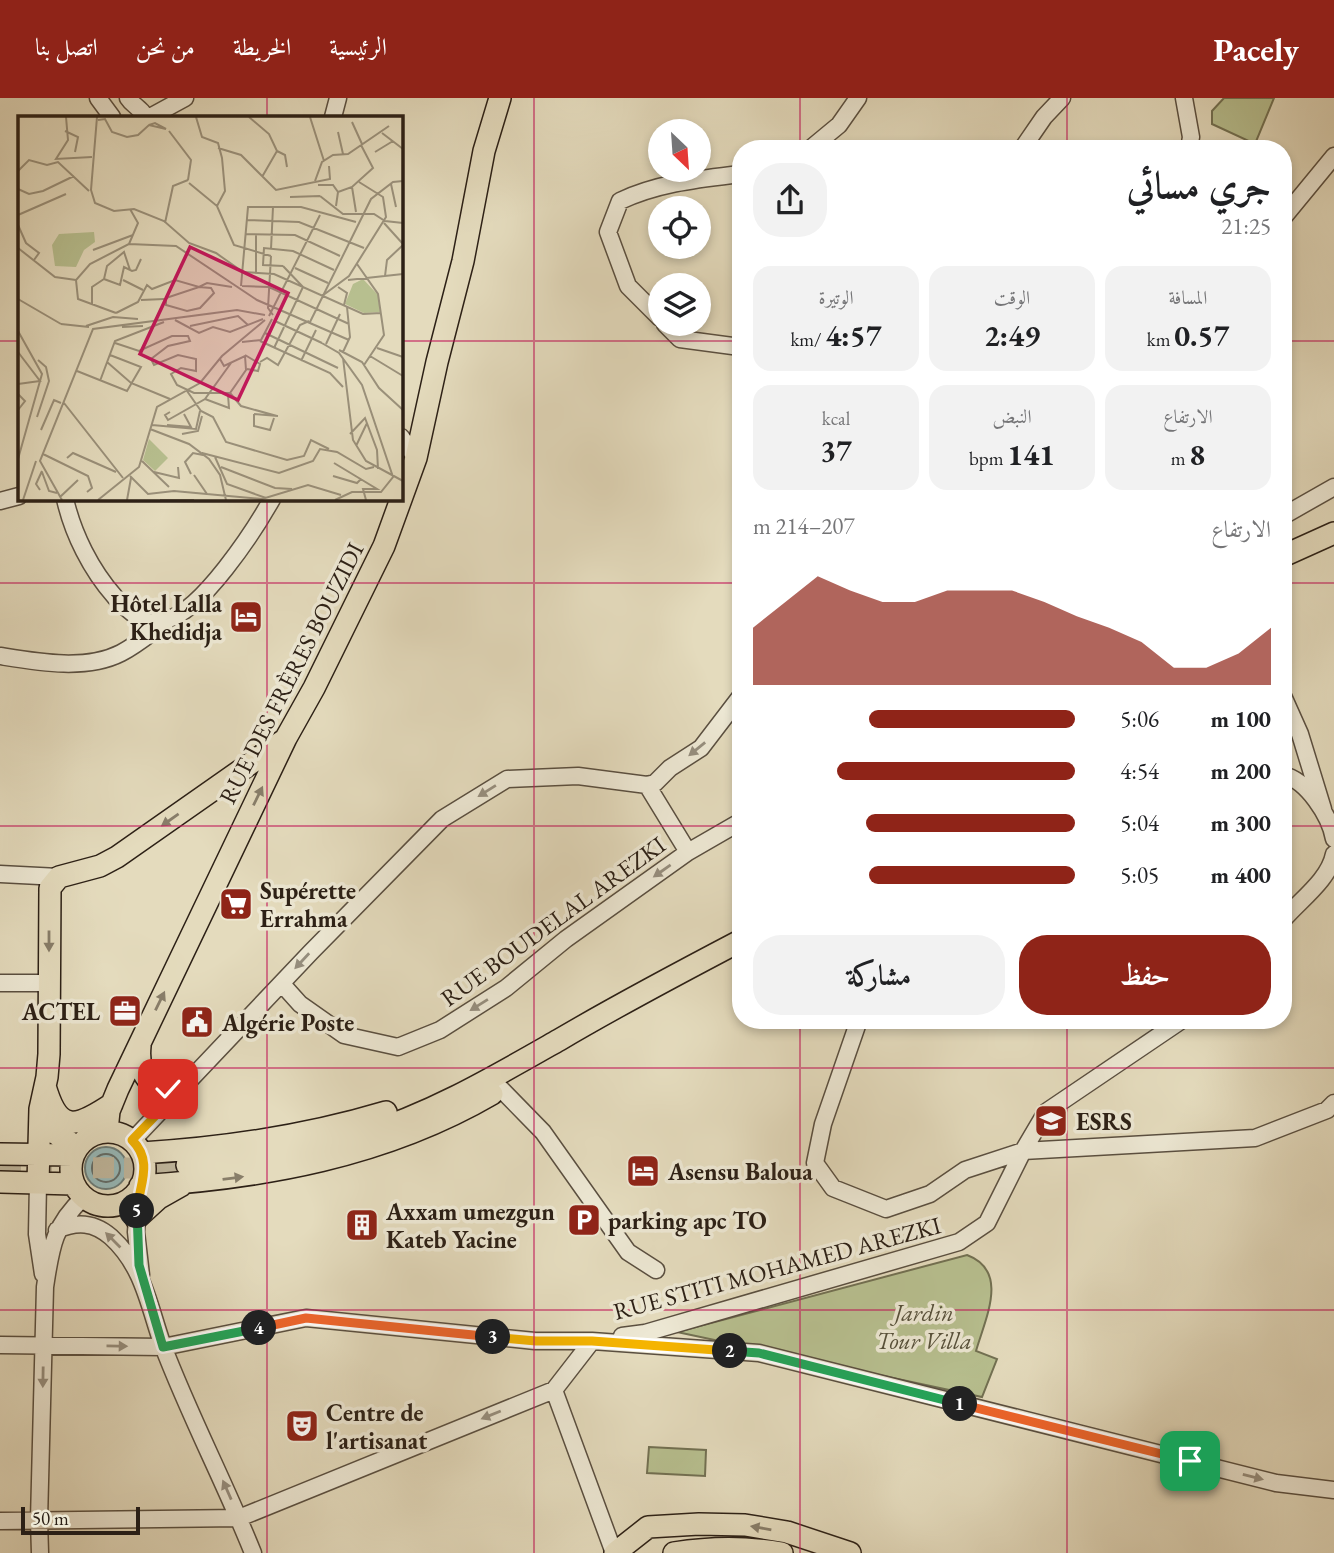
<!DOCTYPE html>
<html lang="ar">
<head>
<meta charset="utf-8">
<style>
	body { margin:0; font-family:"EB Garamond",Amiri,serif; background:#f2f2f2; color:#202124; direction:rtl; height:100vh; display:flex; flex-direction:column; font-size:26px; white-space:nowrap }
	* { box-sizing:border-box; margin:0 }
	p { font-size:23px; color:#757577 }
	.icon { flex:none; width:38px; height:38px; fill:none; stroke:currentColor; stroke-width:2; stroke-linecap:round; stroke-linejoin:round }
	.map { position:relative; flex:1; overflow:hidden; direction:ltr }
	.panel { position:absolute; left:732px; top:42px; width:560px; height:889px; display:flex; flex-direction:column; background:#fff; border-radius:28px; box-shadow:0 4px 10px #0003; direction:rtl }
	.panel>* { flex:none }
	.needle { width:46px; rotate:155deg }
	.buttons { position:absolute; left:648px; top:21px; display:grid; gap:14px }
	.buttons a { display:grid; place-items:center; width:63px; height:63px; border-radius:50%; background:#fff; box-shadow:0 4px 10px #0003; font-size:35px }
	.scale { position:absolute; left:21px; bottom:18px; width:119px; box-sizing:border-box; padding-left:7px; border:4px solid #2c2016; border-top:0; font-size:19px; line-height:24px; white-space:nowrap; color:#2c2016; -webkit-text-stroke:5px #ede8d4; paint-order:stroke }
	.pin { position:absolute; display:grid; place-items:center; width:60px; height:60px; color:#fff; margin:-30px; border-radius:14px; box-shadow:0 4px 10px #0006 }
	.km { position:absolute; width:35px; height:35px; margin:-18px; border-radius:50%; background:#222; color:#fff; font-size:19px; line-height:35px; text-align:center }
	.round { display:grid; place-items:center; flex:none; width:74px; height:74px; border-radius:28px; background:#f2f2f2 }
	.summary { display:flex; align-items:center; justify-content:space-between; height:119px; padding:0 21px }
	h1 { font-size:38px; font-weight:700; line-height:52px }
	.stats { display:grid; grid-template-columns:repeat(3,1fr); gap:10px; height:119px; padding:7px 21px }
	.stats div { display:grid; align-content:center; border-radius:18px; background:#f2f2f2; text-align:center }
	.stats b { font-size:30px; font-weight:700 }
	.stats small { font-size:19px; font-weight:400 }
	.stats p { font-size:19px }
	.chart { height:196px; padding:14px 21px }
	.chart p { display:flex; justify-content:space-between }
	.chart svg { width:100%; height:126px; margin-top:7px; fill:#8f2418; opacity:.7 }
	.action { display:flex; gap:14px; margin-top:auto; padding:14px 21px }
	.action a { flex:1; height:80px; border-radius:28px; background:#8f2418; color:#fff; font-size:28px; font-weight:700; line-height:80px; text-align:center }
	.action a+a { background:#f2f2f2; color:#202124 }
	ul { padding:0 21px; list-style:none; font-size:23px }
	li { display:grid; grid-template-columns:112px 84px 1fr; align-items:center; height:52px }
	li i { height:18px; border-radius:9px; background:#8f2418 }
	header { display:flex; align-items:center; gap:42px; box-sizing:border-box; height:98px; padding:0 35px; background:#8f2418; color:#fff }
	header strong { font-size:33px }
	nav { display:flex; gap:38px; margin-inline-start:auto; font-size:24px }
	.map>svg:first-child { display:block }
	.green { fill:#b7bf8f; stroke:#727052; stroke-width:2 }
	.water { fill:#97b9b9; stroke:#6c7c78; stroke-width:2 }
	.lines { fill:none; stroke-linecap:round; stroke-linejoin:round }
	.shore { stroke:#626c68; stroke-width:2 }
	.major-tunnel { stroke:#bfb69c; stroke-width:21; stroke-dasharray:21 10; stroke-linecap:butt }
	.minor-casing { stroke:#5a4f40; stroke-width:19 }
	.major-casing { stroke:#2c2016; stroke-width:24 }
	.minor { stroke:#ede8d4; stroke-width:16 }
	.major { stroke:#e4dbbd; stroke-width:21 }
	.oneway { fill:#968e7e }
	.oneway2 { fill:#887e6a }
	.split-1-casing { stroke:#fff; stroke-width:14 }
	.split-2-casing { stroke:#fff; stroke-width:14 }
	.split-3-casing { stroke:#fff; stroke-width:14 }
	.split-4-casing { stroke:#fff; stroke-width:14 }
	.split-5-casing { stroke:#fff; stroke-width:14 }
	.split-6-casing { stroke:#fff; stroke-width:14 }
	.split-1 { stroke:#f0652b; stroke-width:9 }
	.split-2 { stroke:#22a559; stroke-width:9 }
	.split-3 { stroke:#f5b400; stroke-width:9 }
	.split-4 { stroke:#f0652b; stroke-width:9 }
	.split-5 { stroke:#22a559; stroke-width:9 }
	.split-6 { stroke:#f5b400; stroke-width:9 }
	.grid { fill:none; stroke:#c2185b; stroke-width:2; stroke-opacity:0.55 }
	.labels { text-anchor:middle; dominant-baseline:central; stroke-width:7; stroke-linejoin:round; paint-order:stroke }
	.poi-label { font-size:24px; font-weight:bold; fill:#2c2016; stroke:#ede8d4; text-anchor:start }
	.street-label { font-size:24px; fill:#2c2016; stroke:#ede8d4 }
	.park-label { font-size:24px; font-style:italic; fill:#56503a; stroke:#ede8d4 }
	.inset-road { fill:none; stroke:#9a907a; stroke-width:2 }
	.view { fill:#c2185b; fill-opacity:0.15; stroke:#c2185b; stroke-width:3.5 }
	.inset-edge { fill:none; stroke:#2c2016; stroke-width:3.5 }
</style>
</head>
<body>
<header>
<strong>Pacely</strong>
<nav><a>الرئيسية</a><a>الخريطة</a><a>من نحن</a><a>اتصل بنا</a></nav>
</header>
<div class="map">
<svg width="1334" height="1455" viewBox="0 0 1334 1455">
	<rect width="100%" height="100%" fill="#e4dbbd"/>
	<filter id="stains"><feTurbulence type="fractalNoise" baseFrequency=".00286" numOctaves="4"/><feColorMatrix values="0 0 0 0 .2 0 0 0 0 .09 0 0 0 0 .02 0 0 0 .5 -.17"/></filter>
	<radialGradient id="worn" r=".72"><stop offset=".6" stop-color="#630" stop-opacity="0"/><stop offset="1" stop-color="#630" stop-opacity=".3"/></radialGradient>
	<path class="green" d="M 1224,0 L 1274,0 L 1255,46 L 1212,26 L 1212,13 Z
		M 967,1157 C 1010,1173 985,1221 976,1253 L 997,1261 L 982,1299 L 677,1234 Z
		M 649,1349 L 706,1352 L 705,1378 L 647,1375 Z"/>
	<path class="water" d="M85 1070a21 21 0 1 1 42 0a21 21 0 1 1-42 0Z"/>
	<g class="lines">
		<path class="shore" d="M92 1070a14 14 0 1 1 28 0a14 14 0 1 1-28 0Z"/>
		<path class="major-tunnel" d="M 0,1069 L 140,1070 L 187,1067"/>
		<defs>
			<path id="minor" d="M 98,0 L 112,19
				M 128,0 C 133,8 139,8 146,19
				M 1184,0 L 1191,39 L 1189,51
				M 150,19 L 185,0
				M 333,19 L 338,0
				M 810,51 L 839,27 L 858,0
				M 1022,51 L 1044,19 L 1062,0
				M 1283,120 L 1334,58
				M 660,220 L 628,188 L 608,134 L 620,103 C 658,85 699,81 740,76
				M 665,226 L 680,241 L 740,249
				M 401,339 L 416,360
				M 65,401 C 73,436 91,472 115,499 C 123,509 135,516 144,525 C 151,524 159,524 166,522 C 202,513 254,433 272,401
				M 0,403 L 19,398
				M 1283,418 L 1334,389
				M 0,558 C 37,564 86,573 121,555 C 137,547 152,534 166,524
				M 1283,598 L 1300,636 L 1323,711
				M 1283,677 C 1307,682 1330,718 1334,741
				M 647,687 L 688,754
				M 0,776 L 59,779
				M 1283,822 C 1300,802 1329,782 1334,756
				M 0,885 L 49,885
				M 282,886 L 300,906 L 344,937 L 398,949 L 440,932 L 506,890 L 566,841 L 688,754 L 740,724
				M 859,922 L 823,1026 L 815,1065 L 833,1090 L 886,1111 L 930,1096 L 965,1072 L 1023,1053 L 1046,1014 L 1182,922
				M 500,990 L 543,1034 L 628,1154 L 656,1172
				M 132,1043 L 311,854 L 442,721 L 507,681 L 578,678 L 647,687 L 655,685 L 670,670 L 701,650 L 740,599
				M 38,1085 L 37,1136 L 43,1176
				M 139,1091 L 136,1134 L 141,1177
				M 57,1132 C 77,1123 94,1124 111,1139 C 144,1169 149,1209 163,1248 C 190,1319 225,1385 253,1455
				M 622,1238 L 645,1235 L 959,1144 L 987,1125 L 1023,1053 L 1255,1040 L 1327,1012 L 1334,1005
				M 0,1247 L 163,1249 L 306,1220 L 535,1243 L 592,1243 L 759,1255 L 1276,1385 L 1334,1392
				M 554,1292 L 614,1455
				M 0,1423 L 239,1420 L 554,1292 L 592,1243
				M 40,1455 L 39,1422 L 45,1189 C 51,1150 53,1128 84,1099"/>
			<path id="major" d="M 1283,458 L 1334,435
				M 140,948 C 137,977 153,999 184,988
				M 45,988 C 59,1036 76,1030 112,1006
				M 41,1013 L 50,1032 L 77,1049
				M 107,1033 L 109,1013 L 118,991 L 286,640 L 314,590 L 384,448 L 416,360 L 437,264 L 463,163 L 484,53 L 500,0
				M71 1071a37 37 0 1 1 74 0a37 37 0 1 1-74 0Z
				M 142,1055 C 225,1050 306,1038 386,1014
				M 0,1056 L 73,1057
				M 187,1067 C 244,1063 303,1055 359,1038 C 431,1016 494,979 559,942 C 618,907 679,875 740,843
				M 0,1084 L 73,1086
				M 38,1085 L 40,1011 L 47,979 L 49,956 L 50,790 L 59,779 L 100,768 L 117,759 L 284,642
				M 140,1088 C 263,1080 384,1059 492,996
				M 136,1121 L 159,1100 L 182,1087
				M 615,1455 L 648,1429 L 699,1426 L 745,1427 L 787,1434 L 850,1455
				M 674,1455 C 713,1449 744,1449 782,1455"/>
		</defs>
		<use href="#minor" class="minor-casing"/>
		<use href="#major" class="major-casing"/>
		<use href="#minor" class="minor"/>
		<use href="#major" class="major"/>
	</g>
	<defs><path id="oneway-solid" d="M-6-.8H1V-3.2L6.5 0L1 3.2V.8H-6Z" transform="scale(1.75)"/></defs>
	<g class="oneway">
		<use href="#oneway-solid" transform="translate(697 651) rotate(141)"/>
		<use href="#oneway-solid" transform="translate(487 693) rotate(148)"/>
		<use href="#oneway-solid" transform="translate(662 773) rotate(145)"/>
		<use href="#oneway-solid" transform="translate(302 863) rotate(133)"/>
		<use href="#oneway-solid" transform="translate(479 907) rotate(148)"/>
		<use href="#oneway-solid" transform="translate(113 1142) rotate(-135)"/>
		<use href="#oneway-solid" transform="translate(117 1248) rotate(1)"/>
		<use href="#oneway-solid" transform="translate(43 1279) rotate(91)"/>
		<use href="#oneway-solid" transform="translate(491 1317) rotate(158)"/>
		<use href="#oneway-solid" transform="translate(1253 1379) rotate(14)"/>
		<use href="#oneway-solid" transform="translate(227 1392) rotate(-114)"/>
	</g>
	<g class="oneway2">
		<use href="#oneway-solid" transform="translate(258 698) rotate(-64)"/>
		<use href="#oneway-solid" transform="translate(170 722) rotate(145)"/>
		<use href="#oneway-solid" transform="translate(49 843) rotate(90)"/>
		<use href="#oneway-solid" transform="translate(160 903) rotate(-64)"/>
		<use href="#oneway-solid" transform="translate(233 1080) rotate(-7)"/>
		<use href="#oneway-solid" transform="translate(761 1430) rotate(-170)"/>
	</g>
	<g class="lines">
		<defs>
			<path id="split-1" d="M 960,1306 L 1190,1363"/>
			<path id="split-2" d="M 730,1253 L 759,1255 L 960,1306"/>
			<path id="split-3" d="M 493,1239 L 536,1243 L 592,1243 L 730,1253"/>
			<path id="split-4" d="M 259,1230 L 306,1220 L 493,1239"/>
			<path id="split-5" d="M 137,1113 L 139,1167 L 163,1249 L 259,1230"/>
			<path id="split-6" d="M 137,1113 C 139,1087 154,1064 132,1042 L 184,988 L 168,991"/>
		</defs>
		<use href="#split-1" class="split-1-casing"/>
		<use href="#split-2" class="split-2-casing"/>
		<use href="#split-3" class="split-3-casing"/>
		<use href="#split-4" class="split-4-casing"/>
		<use href="#split-5" class="split-5-casing"/>
		<use href="#split-6" class="split-6-casing"/>
		<use href="#split-1" class="split-1"/>
		<use href="#split-2" class="split-2"/>
		<use href="#split-3" class="split-3"/>
		<use href="#split-4" class="split-4"/>
		<use href="#split-5" class="split-5"/>
		<use href="#split-6" class="split-6"/>
	</g>
	<path class="grid" d="M 267,0 L 267,19M 534,0 L 534,1455M 800,0 L 800,51M 1067,0 L 1067,51M 0,243 L 19,243M 401,243 L 740,243M 1283,243 L 1334,243M 267,401 L 267,1455M 0,485 L 740,485M 1283,485 L 1334,485M 0,728 L 740,728M 1283,728 L 1334,728M 800,922 L 800,1455M 1067,922 L 1067,1455M 0,970 L 1334,970M 0,1212 L 1334,1212"/>
	<defs>
		<symbol id="hotel-square" viewBox="-11 -11 22 22"><rect x="-9" y="-9" width="18" height="18" rx="4" fill="#8f2418" stroke="#ede8d4"/><path d="M-6-4.5h1.5V1H6V5H4.5V3h-9V5H-6ZM-4 0a1.8 1.8 0 1 1 3.6 0ZM.5 0V-2.5h3Q6-2.5 6 0Z" fill="#fff"/></symbol>
		<symbol id="supermarket-square" viewBox="-11 -11 22 22"><rect x="-9" y="-9" width="18" height="18" rx="4" fill="#8f2418" stroke="#ede8d4"/><path d="M-6-5.5h2.5l.6 2H6L4.5 2H-2.5L-4.4-4H-6ZM-1.5 3.2a1.3 1.3 0 1 0 .1 0ZM3 3.2a1.3 1.3 0 1 0 .1 0Z" fill="#fff"/></symbol>
		<symbol id="office-square" viewBox="-11 -11 22 22"><rect x="-9" y="-9" width="18" height="18" rx="4" fill="#8f2418" stroke="#ede8d4"/><path d="M-6-3h4V-5.5h4V-3h4V5H-6ZM-1-4.5V-3h2v-1.5ZM-6 0V1H6V0Z" fill="#fff"/></symbol>
		<symbol id="civic-square" viewBox="-11 -11 22 22"><rect x="-9" y="-9" width="18" height="18" rx="4" fill="#8f2418" stroke="#ede8d4"/><path d="M-.6-6.5H3V-4.5H.6V-3L4-1V1h2V6H-6V1h2V-1L-.6-3ZM-1.2 2.5V6h2.4V2.5Z" fill="#fff"/></symbol>
		<symbol id="school-square" viewBox="-11 -11 22 22"><rect x="-9" y="-9" width="18" height="18" rx="4" fill="#8f2418" stroke="#ede8d4"/><path d="M0-5L7-2L0 1L-7-2ZM-4 1L0 2.5L4 1V4Q0 6-4 4Z" fill="#fff"/></symbol>
		<symbol id="parking-square" viewBox="-11 -11 22 22"><rect x="-9" y="-9" width="18" height="18" rx="4" fill="#8f2418" stroke="#ede8d4"/><path d="M-3.5-5.5H1a3.5 3.5 0 0 1 0 7H-1V5.5H-3.5ZM-1-3.4V-.6H.8a1.4 1.4 0 0 0 0-2.8Z" fill="#fff"/></symbol>
		<symbol id="building-square" viewBox="-11 -11 22 22"><rect x="-9" y="-9" width="18" height="18" rx="4" fill="#8f2418" stroke="#ede8d4"/><path d="M-4-6H4V6H1V3H-1V6H-4ZM-2.5-4.3h1.7v1.8h-1.7ZM.8-4.3h1.7v1.8H.8ZM-2.5-1h1.7V.8h-1.7ZM.8-1h1.7V.8H.8Z" fill="#fff"/></symbol>
		<symbol id="theatre-square" viewBox="-11 -11 22 22"><rect x="-9" y="-9" width="18" height="18" rx="4" fill="#8f2418" stroke="#ede8d4"/><path d="M-5-5.5Q0-4 5-5.5V0Q5 5 0 6Q-5 5-5 0ZM-3.3-2.5H-1v1.5H-3.3ZM1-2.5H3.3v1.5H1ZM-2.8 1Q0 5.5 2.8 1Z" fill="#fff"/></symbol>
	</defs>
	<g fill-rule="evenodd">
		<use href="#hotel-square" x="227" y="500" width="38" height="38"/>
		<use href="#supermarket-square" x="217" y="787" width="38" height="38"/>
		<use href="#office-square" x="106" y="894" width="38" height="38"/>
		<use href="#civic-square" x="178" y="905" width="38" height="38"/>
		<use href="#school-square" x="1032" y="1004" width="38" height="38"/>
		<use href="#hotel-square" x="624" y="1054" width="38" height="38"/>
		<use href="#parking-square" x="565" y="1103" width="38" height="38"/>
		<use href="#building-square" x="343" y="1108" width="38" height="38"/>
		<use href="#theatre-square" x="283" y="1309" width="38" height="38"/>
	</g>
	<g class="labels">
		<g class="poi-label">
			<text x="222" y="505" text-anchor="end">Hôtel Lalla<tspan x="222" dy="28">Khedidja</tspan></text>
			<text x="260" y="792">Supérette<tspan x="260" dy="28">Errahma</tspan></text>
			<text x="100" y="913" text-anchor="end">ACTEL</text>
			<text x="222" y="924">Algérie Poste</text>
			<text x="1076" y="1023">ESRS</text>
			<text x="668" y="1073">Asensu Baloua</text>
			<text x="386" y="1113">Axxam umezgun<tspan x="386" dy="28">Kateb Yacine</tspan></text>
			<text x="608" y="1122">parking apc TO</text>
			<text x="326" y="1314">Centre de<tspan x="326" dy="28">l'artisanat</tspan></text>
		</g>
		<g class="street-label">
			<text transform="translate(291 575) rotate(-63)">RUE DES FRÈRES BOUZIDI</text>
			<text transform="translate(553 823) rotate(-36)">RUE BOUDELAL AREZKI</text>
			<text transform="translate(777 1170) rotate(-15)">RUE STITI MOHAMED AREZKI</text>
		</g>
		<g class="park-label">
			<text x="924" y="1214">Jardin<tspan x="924" dy="28">Tour Villa</tspan></text>
		</g>
	</g>
	<g transform="translate(18 18)">
		<rect width="385" height="385" fill="#e4dbbd"/>
		<path d="M 76,116 L 77,126 L 66,134 L 58,151 L 37,150 L 34,129 L 41,118 ZM 345,163 L 360,179 L 362,196 L 346,197 L 327,188 L 335,168 ZM 131,323 L 150,342 L 137,355 L 125,344 Z" fill="#b7bf8f"/>
		<path class="inset-road" d="M 48,1 L 50,24 L 38,43 L 74,41M 79,1 L 73,74 L 77,87 L 96,95 L 116,93 L 146,105 L 171,127 L 198,137 L 225,156M 178,1 L 184,21 L 200,27 L 204,42 L 207,75 L 199,90M 231,1 L 251,18 L 259,35 L 244,61M 292,1 L 306,45M 80,4 L 87,3 L 94,16 L 109,21 L 120,19 L 131,9 L 148,13 L 137,7 L 131,9M 334,6 L 344,28M 47,15 L 60,21 L 57,36M 151,15 L 173,44 L 170,64M 320,16 L 325,38M 364,17 L 385,33M 200,32 L 223,39 L 258,74 L 312,63 L 311,50M 259,35 L 267,39 L 269,51M 357,36 L 375,25M 0,55 L 11,44 L 29,49 L 40,46 L 71,75M 297,65 L 304,46 L 315,39 L 330,38 L 371,10M 171,67 L 199,90 L 216,129 L 253,140M 373,68 L 378,91M 300,69 L 315,69 L 320,76M 334,71 L 338,96M 0,73 L 11,78 L 25,75 L 56,60M 302,80 L 325,98 L 356,98 L 367,105 L 385,107M 272,81 L 302,80M 318,90 L 320,76 L 334,71 L 355,52 L 343,29M 0,99 L 48,78M 229,104 L 281,106 L 346,132M 147,107 L 155,70 L 170,64M 366,107 L 385,128M 0,109 L 8,127 L 21,137 L 16,144M 228,118 L 277,119 L 322,140M 111,128 L 158,130 L 239,184 L 331,224M 0,132 L 37,161 L 58,164M 253,133 L 255,91M 75,134 L 115,119M 253,140 L 250,192 L 255,199M 339,148 L 360,178 L 366,219 L 346,249M 265,150 L 245,149 L 246,132 L 275,135 L 316,154M 265,150 L 285,171 L 267,209M 277,152 L 310,167M 112,154 L 106,136 L 89,150 L 86,163 L 102,169 L 106,151 L 114,155 L 118,154 L 123,143M 225,156 L 256,158 L 345,198 L 363,197M 238,156 L 238,118M 367,160 L 369,144 L 385,129M 105,164 L 125,174M 330,164 L 385,158M 223,170 L 230,91 L 283,91 L 338,106M 224,170 L 251,171 L 331,208M 181,171 L 193,172 L 196,177 L 182,192 L 169,195 L 148,189 L 148,182 ZM 320,171 L 329,177 L 326,189M 304,180 L 331,160 L 368,101 L 365,81 L 341,66M 0,183 L 43,208M 123,184 L 146,183M 74,189 L 74,171 L 86,163M 98,197 L 60,183 L 58,164 L 72,148 L 111,128 L 120,107 L 112,93M 98,197 L 120,186 L 129,169 L 134,173 L 157,164 L 181,171 L 189,167 L 214,171M 251,200 L 302,99M 157,204 L 181,217 L 195,211 L 212,216 L 245,203M 257,205 L 304,227M 292,206 L 353,83 L 375,66 L 385,65M 43,208 L 71,211M 68,210 L 95,201 L 120,203M 172,210 L 220,200 L 230,209M 104,211 L 125,210M 0,215 L 24,258 L 0,343M 247,217 L 320,252M 242,225 L 312,257 L 325,271M 224,226 L 243,224 L 254,203M 302,226 L 321,237 L 344,269 L 375,361 L 363,376 L 334,376 L 317,384M 97,227 L 121,235 L 154,220 L 170,220 L 172,225 L 150,230 L 133,243 L 136,249 L 160,239 L 178,243 L 178,255 L 163,252 L 153,258 L 159,269 L 176,277 L 212,277 L 228,254 L 227,240 L 206,250 L 202,243M 308,228 L 322,198M 256,232 L 266,211M 359,232 L 385,241M 321,234 L 344,246 L 361,272 L 385,294M 0,236 L 22,265 L 0,268M 325,236 L 332,221 L 329,191M 227,239 L 242,248 L 240,255 L 229,253M 352,240 L 385,260M 325,242 L 335,324 L 348,345 L 385,365M 283,245 L 298,214M 89,246 L 113,267 L 152,283M 242,246 L 249,242 L 260,249 L 282,209 L 291,205M 59,255 L 109,275 L 123,251 L 92,239M 82,265 L 97,225 L 146,206M 169,275 L 183,295 L 195,301 L 208,326 L 269,344 L 286,340 L 293,324 L 311,333M 212,277 L 223,290 L 259,300M 0,278 L 7,285 L 0,294M 187,283 L 211,292 L 210,279M 46,287 L 105,362M 152,296 L 147,299 L 150,304 L 187,283 L 213,247M 236,298 L 236,310 L 252,314 L 256,302M 236,298 L 260,300M 19,301 L 31,265 L 28,251 L 20,244M 134,309 L 178,313 L 182,295M 149,309 L 173,311 L 166,298M 132,313 L 171,328 L 191,343 L 202,359 L 208,384M 23,314 L 36,284 L 43,287M 164,318 L 180,315 L 184,300M 332,318 L 347,302 L 359,334 L 360,353M 338,330 L 349,307M 184,337 L 261,357 L 295,345 L 302,333 L 319,336 L 348,353 L 356,351M 25,338 L 70,360 L 74,372 L 69,376M 197,341 L 209,368 L 248,382M 49,342 L 55,337 L 98,356M 124,345 L 151,371M 316,347 L 359,373 L 345,373 L 348,384M 203,351 L 257,372 L 274,373M 24,356 L 31,375 L 39,377M 136,356 L 161,362 L 160,351M 173,358 L 167,346 L 175,337 L 185,339M 176,359 L 189,378M 112,360 L 130,378 L 156,375 L 244,383 L 290,369 L 323,379M 315,360 L 339,367 L 343,363M 22,374 L 18,368 L 24,355M 42,381 L 60,364M 5,384 L 18,345M 44,384 L 22,345 L 75,213 L 219,194 L 247,199M 80,384 L 121,351 L 139,291 L 182,267 L 204,240 L 247,204M 109,384 L 113,362M 142,384 L 176,384"/>
		<path class="view" d="M 172,131 L 270,177 L 220,284 L 122,238 Z"/>
		<rect width="385" height="385" class="inset-edge"/>
	</g>
	<rect width="100%" height="100%" filter="url(#stains)"/>
	<rect width="100%" height="100%" fill="url(#worn)"/>
</svg>
<div class="buttons">
<a><svg class="needle" viewBox="-14 -14 28 28"><path d="M0-13l5 13h-10z" fill="#e53935"/><path d="M0 13l5-13h-10z" fill="#757577"/></svg></a>
<a><svg class="icon" aria-label="locate" viewBox="0 0 24 24"><circle cx="12" cy="12" r="6"/><path d="M12 2v4M12 18v4M2 12h4M18 12h4"/></svg></a>
<a><svg class="icon" aria-label="layers" viewBox="0 0 24 24"><path d="M12 4l9 5-9 5-9-5zM3 14l9 5 9-5"/></svg></a>
</div>
<div class="scale">50 m</div>
<div class="pin" style="left:1190px;top:1363px;background:#1e9e55"><svg class="icon" aria-label="arrive" viewBox="0 0 24 24"><path d="M6 21V4h12l-3 4 3 4H6"/></svg></div>
<div class="pin" style="left:168px;top:991px;background:#d93025"><svg class="icon" aria-label="check" viewBox="0 0 24 24"><path d="M5 12l5 5 9-10"/></svg></div>
<b class="km" style="left:960px;top:1306px">1</b>
<b class="km" style="left:730px;top:1253px">2</b>
<b class="km" style="left:493px;top:1239px">3</b>
<b class="km" style="left:259px;top:1230px">4</b>
<b class="km" style="left:137px;top:1113px">5</b>
<section class="panel">
<div class="summary"><div><h1>جري مسائي</h1><p>21:25</p></div><a class="round"><svg class="icon" aria-label="share" viewBox="0 0 24 24"><path d="M12 15V3M7 8l5-5 5 5M5 13v7h14v-7"/></svg></a></div>
<div class="stats">
<div><p>المسافة</p><b>0.57<small> km</small></b></div>
<div><p>الوقت</p><b>2:49</b></div>
<div><p>الوتيرة</p><b>4:57<small> /km</small></b></div>
</div>
<div class="stats">
<div><p>الارتفاع</p><b>8<small> m</small></b></div>
<div><p>النبض</p><b>141<small> bpm</small></b></div>
<div><p>kcal</p><b>37</b></div>
</div>
<div class="chart"><p><span>الارتفاع</span>207–214 m</p>
<svg viewBox="0 0 160 44" preserveAspectRatio="none"><path d="M0 44V24L10 15L20 6L30 11L40 15L50 15L60 11L70 11L80 11L90 15L100 20L110 24L120 29L130 38L140 38L150 33L160 24V44z"/></svg>
</div>
<ul>
<li><b>100 m</b>5:06<i style="width:64%"></i></li>
<li><b>200 m</b>4:54<i style="width:74%"></i></li>
<li><b>300 m</b>5:04<i style="width:65%"></i></li>
<li><b>400 m</b>5:05<i style="width:64%"></i></li>
</ul>
<div class="action"><a>حفظ</a><a>مشاركة</a></div>
</section>
</div>
</body>
</html>
